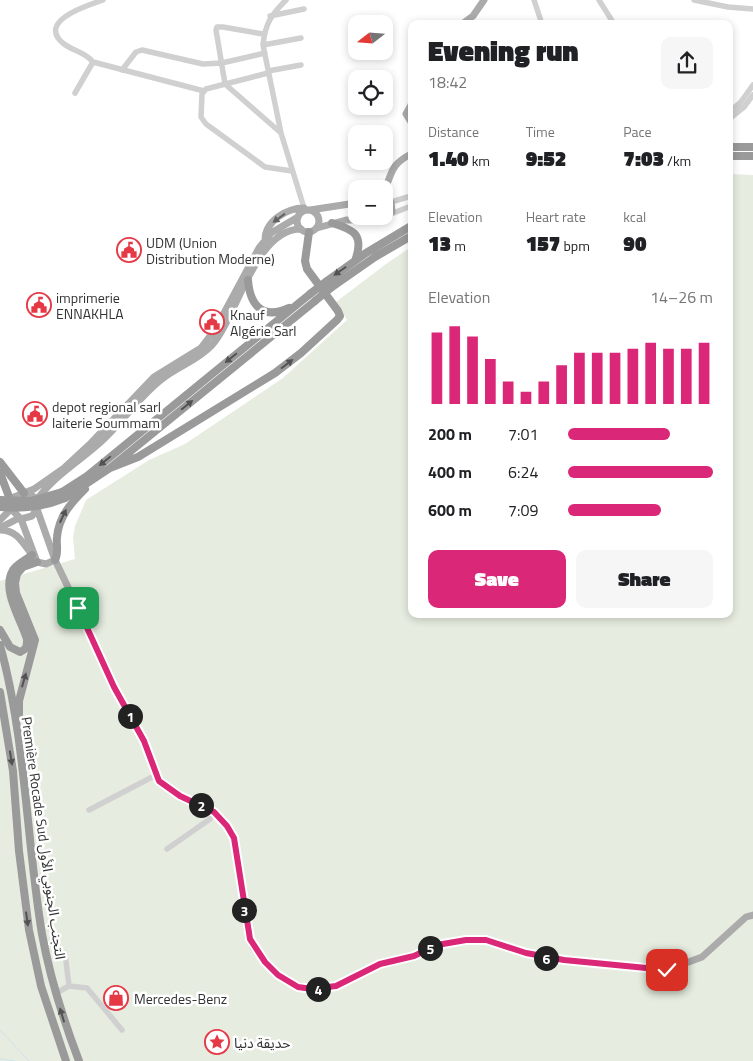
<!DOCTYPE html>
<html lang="en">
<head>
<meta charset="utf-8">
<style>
	body { margin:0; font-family:"Titillium Web","Noto Sans Arabic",sans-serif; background:#f6f6f6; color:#202124; height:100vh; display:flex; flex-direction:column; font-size:19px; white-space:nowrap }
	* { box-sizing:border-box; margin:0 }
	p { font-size:16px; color:#757577 }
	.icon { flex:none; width:28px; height:28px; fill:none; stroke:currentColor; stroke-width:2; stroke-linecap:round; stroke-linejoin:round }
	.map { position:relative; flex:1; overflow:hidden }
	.panel { position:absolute; left:408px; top:20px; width:325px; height:598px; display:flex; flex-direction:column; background:#fff; border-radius:10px; box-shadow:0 2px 8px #0003 }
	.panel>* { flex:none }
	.needle { width:32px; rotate:253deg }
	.fabs { position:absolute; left:348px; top:15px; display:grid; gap:10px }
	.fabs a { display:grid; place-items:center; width:45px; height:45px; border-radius:10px; background:#fff; box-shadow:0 2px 8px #0003; font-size:25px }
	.pin { position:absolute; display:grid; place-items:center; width:42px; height:42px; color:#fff; margin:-21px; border-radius:10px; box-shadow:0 2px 8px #0006 }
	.km { position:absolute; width:25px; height:25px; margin:-12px; border-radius:50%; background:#222; color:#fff; font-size:14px; line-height:25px; text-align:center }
	.round { display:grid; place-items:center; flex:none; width:52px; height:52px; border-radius:10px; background:#f6f6f6 }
	.head { display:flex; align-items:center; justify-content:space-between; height:85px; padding:0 20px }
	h1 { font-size:28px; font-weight:800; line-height:38px }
	.metrics { display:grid; grid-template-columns:repeat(3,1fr); gap:8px; height:85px; padding:5px 20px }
	.metrics div { display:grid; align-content:center }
	.metrics b { font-size:21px; font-weight:800 }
	.metrics small { font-size:14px; font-weight:400 }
	.metrics p { font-size:14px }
	.chart { height:140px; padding:10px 20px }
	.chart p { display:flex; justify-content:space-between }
	.chart svg { width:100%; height:90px; margin-top:5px; stroke:#db2777; stroke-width:6 }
	.cta { display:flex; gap:10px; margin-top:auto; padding:10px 20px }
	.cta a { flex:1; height:58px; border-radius:10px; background:#db2777; color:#fff; font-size:20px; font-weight:800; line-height:58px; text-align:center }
	.cta a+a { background:#f6f6f6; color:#202124 }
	ul { padding:0 20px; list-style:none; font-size:16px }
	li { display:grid; grid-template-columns:80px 60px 1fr; align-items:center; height:38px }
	li i { height:12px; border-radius:6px; background:#db2777 }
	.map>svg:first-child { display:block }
	.green { fill:#e6ecdf }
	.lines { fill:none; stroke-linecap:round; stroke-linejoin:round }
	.stream { stroke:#cfe2ee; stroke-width:1 }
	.minor { stroke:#d0d0d0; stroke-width:5.5 }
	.major { stroke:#ababab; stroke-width:7 }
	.highway { stroke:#9a9a9a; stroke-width:8 }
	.highway-bridge { stroke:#9a9a9a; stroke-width:8 }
	.oneway { fill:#636363 }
	.oneway2 { fill:#525252 }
	.route-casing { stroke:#fff; stroke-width:10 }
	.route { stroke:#db2777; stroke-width:6 }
	.labels { text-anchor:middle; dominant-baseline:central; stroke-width:5; stroke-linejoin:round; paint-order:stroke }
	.poi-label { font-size:14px; fill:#333; stroke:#fff; text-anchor:start }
	.street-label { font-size:14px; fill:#333; stroke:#fff }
</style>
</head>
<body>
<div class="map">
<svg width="753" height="1061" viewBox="0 0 753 1061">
	<rect width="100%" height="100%" fill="#fff"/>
	<path class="green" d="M 729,174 L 753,175 L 753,1061 L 0,1061 L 0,581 L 75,559 L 73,538 L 75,526 L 86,500 L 149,460 L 185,444 L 283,378 L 347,320 L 336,302 L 386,264 L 411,247 L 411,614 L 729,614 Z"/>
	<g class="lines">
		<path class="stream" d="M 0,1030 L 29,1061
			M 0,1059 L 16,1061"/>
		<path class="minor" d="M 103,0 C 89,5 35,21 64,44 C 73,51 85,52 93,62 L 204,91
			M 286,0 C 271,15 265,24 263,45 L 281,133 L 305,211
			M 534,0 L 541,21
			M 599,0 L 614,24
			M 694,0 L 728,7 L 753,9
			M 270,16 L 304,9
			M 263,34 L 223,27 L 217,27 L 216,30 L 225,84 L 281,133
			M 263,45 L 301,38
			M 122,70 L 136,52 L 142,50 L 203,64 L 222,63 L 265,53
			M 268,71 L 301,65
			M 268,73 L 206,89 L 202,94 L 201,117 L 206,124 L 265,167 L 292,171
			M 75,93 L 93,62
			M 729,112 L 740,103 L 753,85
			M 729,119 L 744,107 L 753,95
			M 391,202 L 411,196
			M 391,214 L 411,206
			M 89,810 L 156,775
			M 167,849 L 210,819 L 214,813
			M 65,953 L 69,986
			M 56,993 L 69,986 L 87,988 L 122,1030"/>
		<path class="major" d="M 462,24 L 473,16 L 484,0
			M 411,105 L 406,114 L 411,122
			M 384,191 C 393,172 390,165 411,154
			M 310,210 L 356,203
			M297 221a11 11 0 1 1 22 0a11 11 0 1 1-22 0Z
			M 376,219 L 385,219 L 392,212 L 391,202 L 384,197
			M 317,228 L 346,220 L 378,220
			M 265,240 C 265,221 287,208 304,208
			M 26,493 L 34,497 L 37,509 L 32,516 L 21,519 L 11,509 L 14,497 L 34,489 L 64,468 L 91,443 L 154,377 L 201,348 L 216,328 L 259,248 L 271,233 L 298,217
			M 36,501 C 53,476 82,460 104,439 C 124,420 140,396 162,379 C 178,366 197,361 212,345 C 238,315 255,229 301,229
			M 37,509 L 55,560 L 101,656 L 114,687 L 144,741 L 159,781 L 180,796 L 214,813 L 227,826 L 234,838 L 247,929 L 253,947 L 265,962 L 287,982 L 312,989 L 336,986 L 372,967 L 410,957 L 437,945 L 466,940 L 486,941 L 525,953 L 564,961 L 667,970 L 702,957 L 746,917 L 753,915
			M 21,519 L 37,562 L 46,564 L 55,560
			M 0,520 L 11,509
			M 0,528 L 19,518
			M 0,530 C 18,530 23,544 33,556"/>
		<path class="highway" d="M 729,147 L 753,147
			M 729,156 L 753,156
			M 332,223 C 356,230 364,236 355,261
			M 248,280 C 250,306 263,320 289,308
			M 327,281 L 366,253 L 411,226
			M 332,287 L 375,257 L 411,236
			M 0,462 L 24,493
			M 110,468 L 138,457 L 275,373 L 301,353 L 337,320 L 340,316 L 338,311 L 307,269 L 305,261 L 309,232
			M 0,473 L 11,502
			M 62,492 L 87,476 L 310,294
			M 65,498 L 110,468 L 315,301
			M 55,560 C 59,552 56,545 57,537 C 59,516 71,503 85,489
			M 0,630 L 10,647 L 20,652 C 27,649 27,646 27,639 C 21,619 1,590 13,570 C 17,564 26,560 32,555
			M 0,645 C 26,739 26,838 42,934 C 50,978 63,1019 79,1061
			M 0,692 L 13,771 L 19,851 L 29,930 L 41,986 L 66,1061
			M 19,714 L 19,701 L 35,640 L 16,593 L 15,583 L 17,574 L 23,567 L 37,562"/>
		<path class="highway-bridge" d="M 310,294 L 327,281
			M 315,301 L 332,287
			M 0,500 L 31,501 L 62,492
			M 0,507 C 24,509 43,507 65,498"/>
	</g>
	<defs><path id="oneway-solid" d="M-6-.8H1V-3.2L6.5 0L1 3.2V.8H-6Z" transform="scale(1.25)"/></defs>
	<use class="oneway" href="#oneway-solid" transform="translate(279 218) rotate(144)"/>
	<g class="oneway2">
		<use href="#oneway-solid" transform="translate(340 271) rotate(145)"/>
		<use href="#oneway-solid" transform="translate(231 358) rotate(141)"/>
		<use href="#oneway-solid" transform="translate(287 364) rotate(-37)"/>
		<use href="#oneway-solid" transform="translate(187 405) rotate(-39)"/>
		<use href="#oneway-solid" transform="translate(105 461) rotate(141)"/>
		<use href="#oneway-solid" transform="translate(63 516) rotate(-65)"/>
		<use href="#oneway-solid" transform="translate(24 680) rotate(-74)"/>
		<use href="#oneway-solid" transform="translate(11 758) rotate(81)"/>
		<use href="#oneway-solid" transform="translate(27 919) rotate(82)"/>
		<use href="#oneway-solid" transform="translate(62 1015) rotate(-107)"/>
	</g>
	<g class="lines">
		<defs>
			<path id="route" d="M 78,608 L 114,687 L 144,741 L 159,781 L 180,796 L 214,812 L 227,826 L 234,838 L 250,939 L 265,962 L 278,975 L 298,987 L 312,989 L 336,986 L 380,964 L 414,956 L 437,945 L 466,940 L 486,940 L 526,953 L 564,960 L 667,970"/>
		</defs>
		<use href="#route" class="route-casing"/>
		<use href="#route" class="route"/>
	</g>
	<defs>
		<symbol id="civic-ring" viewBox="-11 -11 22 22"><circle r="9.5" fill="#fff" stroke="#e63946" stroke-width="1.5"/><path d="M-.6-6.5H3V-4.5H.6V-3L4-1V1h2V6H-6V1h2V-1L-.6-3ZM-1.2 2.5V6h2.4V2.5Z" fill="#e63946"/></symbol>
		<symbol id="shop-ring" viewBox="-11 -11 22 22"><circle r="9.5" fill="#fff" stroke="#e63946" stroke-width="1.5"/><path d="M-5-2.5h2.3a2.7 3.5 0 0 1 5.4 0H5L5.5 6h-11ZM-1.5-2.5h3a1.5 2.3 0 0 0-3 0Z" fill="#e63946"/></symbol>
		<symbol id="sight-ring" viewBox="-11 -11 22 22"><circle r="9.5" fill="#fff" stroke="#e63946" stroke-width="1.5"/><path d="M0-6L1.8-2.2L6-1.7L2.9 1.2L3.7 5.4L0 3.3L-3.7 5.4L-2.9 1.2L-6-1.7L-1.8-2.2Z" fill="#e63946"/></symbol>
	</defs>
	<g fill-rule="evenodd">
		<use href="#civic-ring" x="115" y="236" width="28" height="28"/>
		<use href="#civic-ring" x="25" y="291" width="28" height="28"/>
		<use href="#civic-ring" x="198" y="308" width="28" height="28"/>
		<use href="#civic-ring" x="21" y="400" width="28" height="28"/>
		<use href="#shop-ring" x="102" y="984" width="28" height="28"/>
		<use href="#sight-ring" x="203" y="1028" width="28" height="28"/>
	</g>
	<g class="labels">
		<g class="poi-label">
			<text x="146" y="242">UDM (Union<tspan x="146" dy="16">Distribution Moderne)</tspan></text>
			<text x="56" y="297">imprimerie<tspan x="56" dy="16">ENNAKHLA</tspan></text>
			<text x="230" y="314">Knauf<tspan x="230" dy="16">Algérie Sarl</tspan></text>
			<text x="52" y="406">depot regional sarl<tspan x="52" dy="16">laiterie Soummam</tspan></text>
			<text x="134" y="998">Mercedes-Benz</text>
			<text x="234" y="1042">حديقة دنيا</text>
		</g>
		<g class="street-label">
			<text transform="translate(44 838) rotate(82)">Première Rocade Sud التجنب الجنوبي الأول</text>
		</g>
	</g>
</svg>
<div class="fabs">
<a><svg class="needle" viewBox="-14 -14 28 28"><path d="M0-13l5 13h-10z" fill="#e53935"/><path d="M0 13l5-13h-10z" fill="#757577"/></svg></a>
<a><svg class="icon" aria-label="locate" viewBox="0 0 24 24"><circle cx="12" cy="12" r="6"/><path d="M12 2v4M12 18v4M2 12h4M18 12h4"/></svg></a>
<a>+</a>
<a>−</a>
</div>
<div class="pin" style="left:78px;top:608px;background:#1e9e55"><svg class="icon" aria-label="arrive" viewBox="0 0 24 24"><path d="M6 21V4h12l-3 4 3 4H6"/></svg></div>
<div class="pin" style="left:667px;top:970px;background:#d93025"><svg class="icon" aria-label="check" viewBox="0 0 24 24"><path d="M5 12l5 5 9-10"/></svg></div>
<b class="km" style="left:130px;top:716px">1</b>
<b class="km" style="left:201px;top:805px">2</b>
<b class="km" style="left:244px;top:910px">3</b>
<b class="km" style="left:318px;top:989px">4</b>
<b class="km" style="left:430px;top:948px">5</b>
<b class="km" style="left:546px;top:958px">6</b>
<section class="panel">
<div class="head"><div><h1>Evening run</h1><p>18:42</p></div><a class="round"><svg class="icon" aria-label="share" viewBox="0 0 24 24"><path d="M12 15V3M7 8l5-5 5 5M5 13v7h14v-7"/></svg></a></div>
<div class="metrics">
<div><p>Distance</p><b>1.40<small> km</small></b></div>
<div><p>Time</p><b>9:52</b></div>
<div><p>Pace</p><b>7:03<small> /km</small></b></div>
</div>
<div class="metrics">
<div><p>Elevation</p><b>13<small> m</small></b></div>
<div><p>Heart rate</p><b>157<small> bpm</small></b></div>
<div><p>kcal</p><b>90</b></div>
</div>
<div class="chart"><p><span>Elevation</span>14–26 m</p>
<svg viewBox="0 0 160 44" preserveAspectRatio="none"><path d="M5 44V9M15 44V6M25 44V11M35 44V22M45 44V33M55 44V38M65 44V33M75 44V25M85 44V19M95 44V19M105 44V19M115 44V17M125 44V14M135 44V17M145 44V17M155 44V14"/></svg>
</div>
<ul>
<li><b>200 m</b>7:01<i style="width:70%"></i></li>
<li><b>400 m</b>6:24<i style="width:100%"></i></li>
<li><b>600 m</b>7:09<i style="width:64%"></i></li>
</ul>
<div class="cta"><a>Save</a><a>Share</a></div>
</section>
</div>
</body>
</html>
